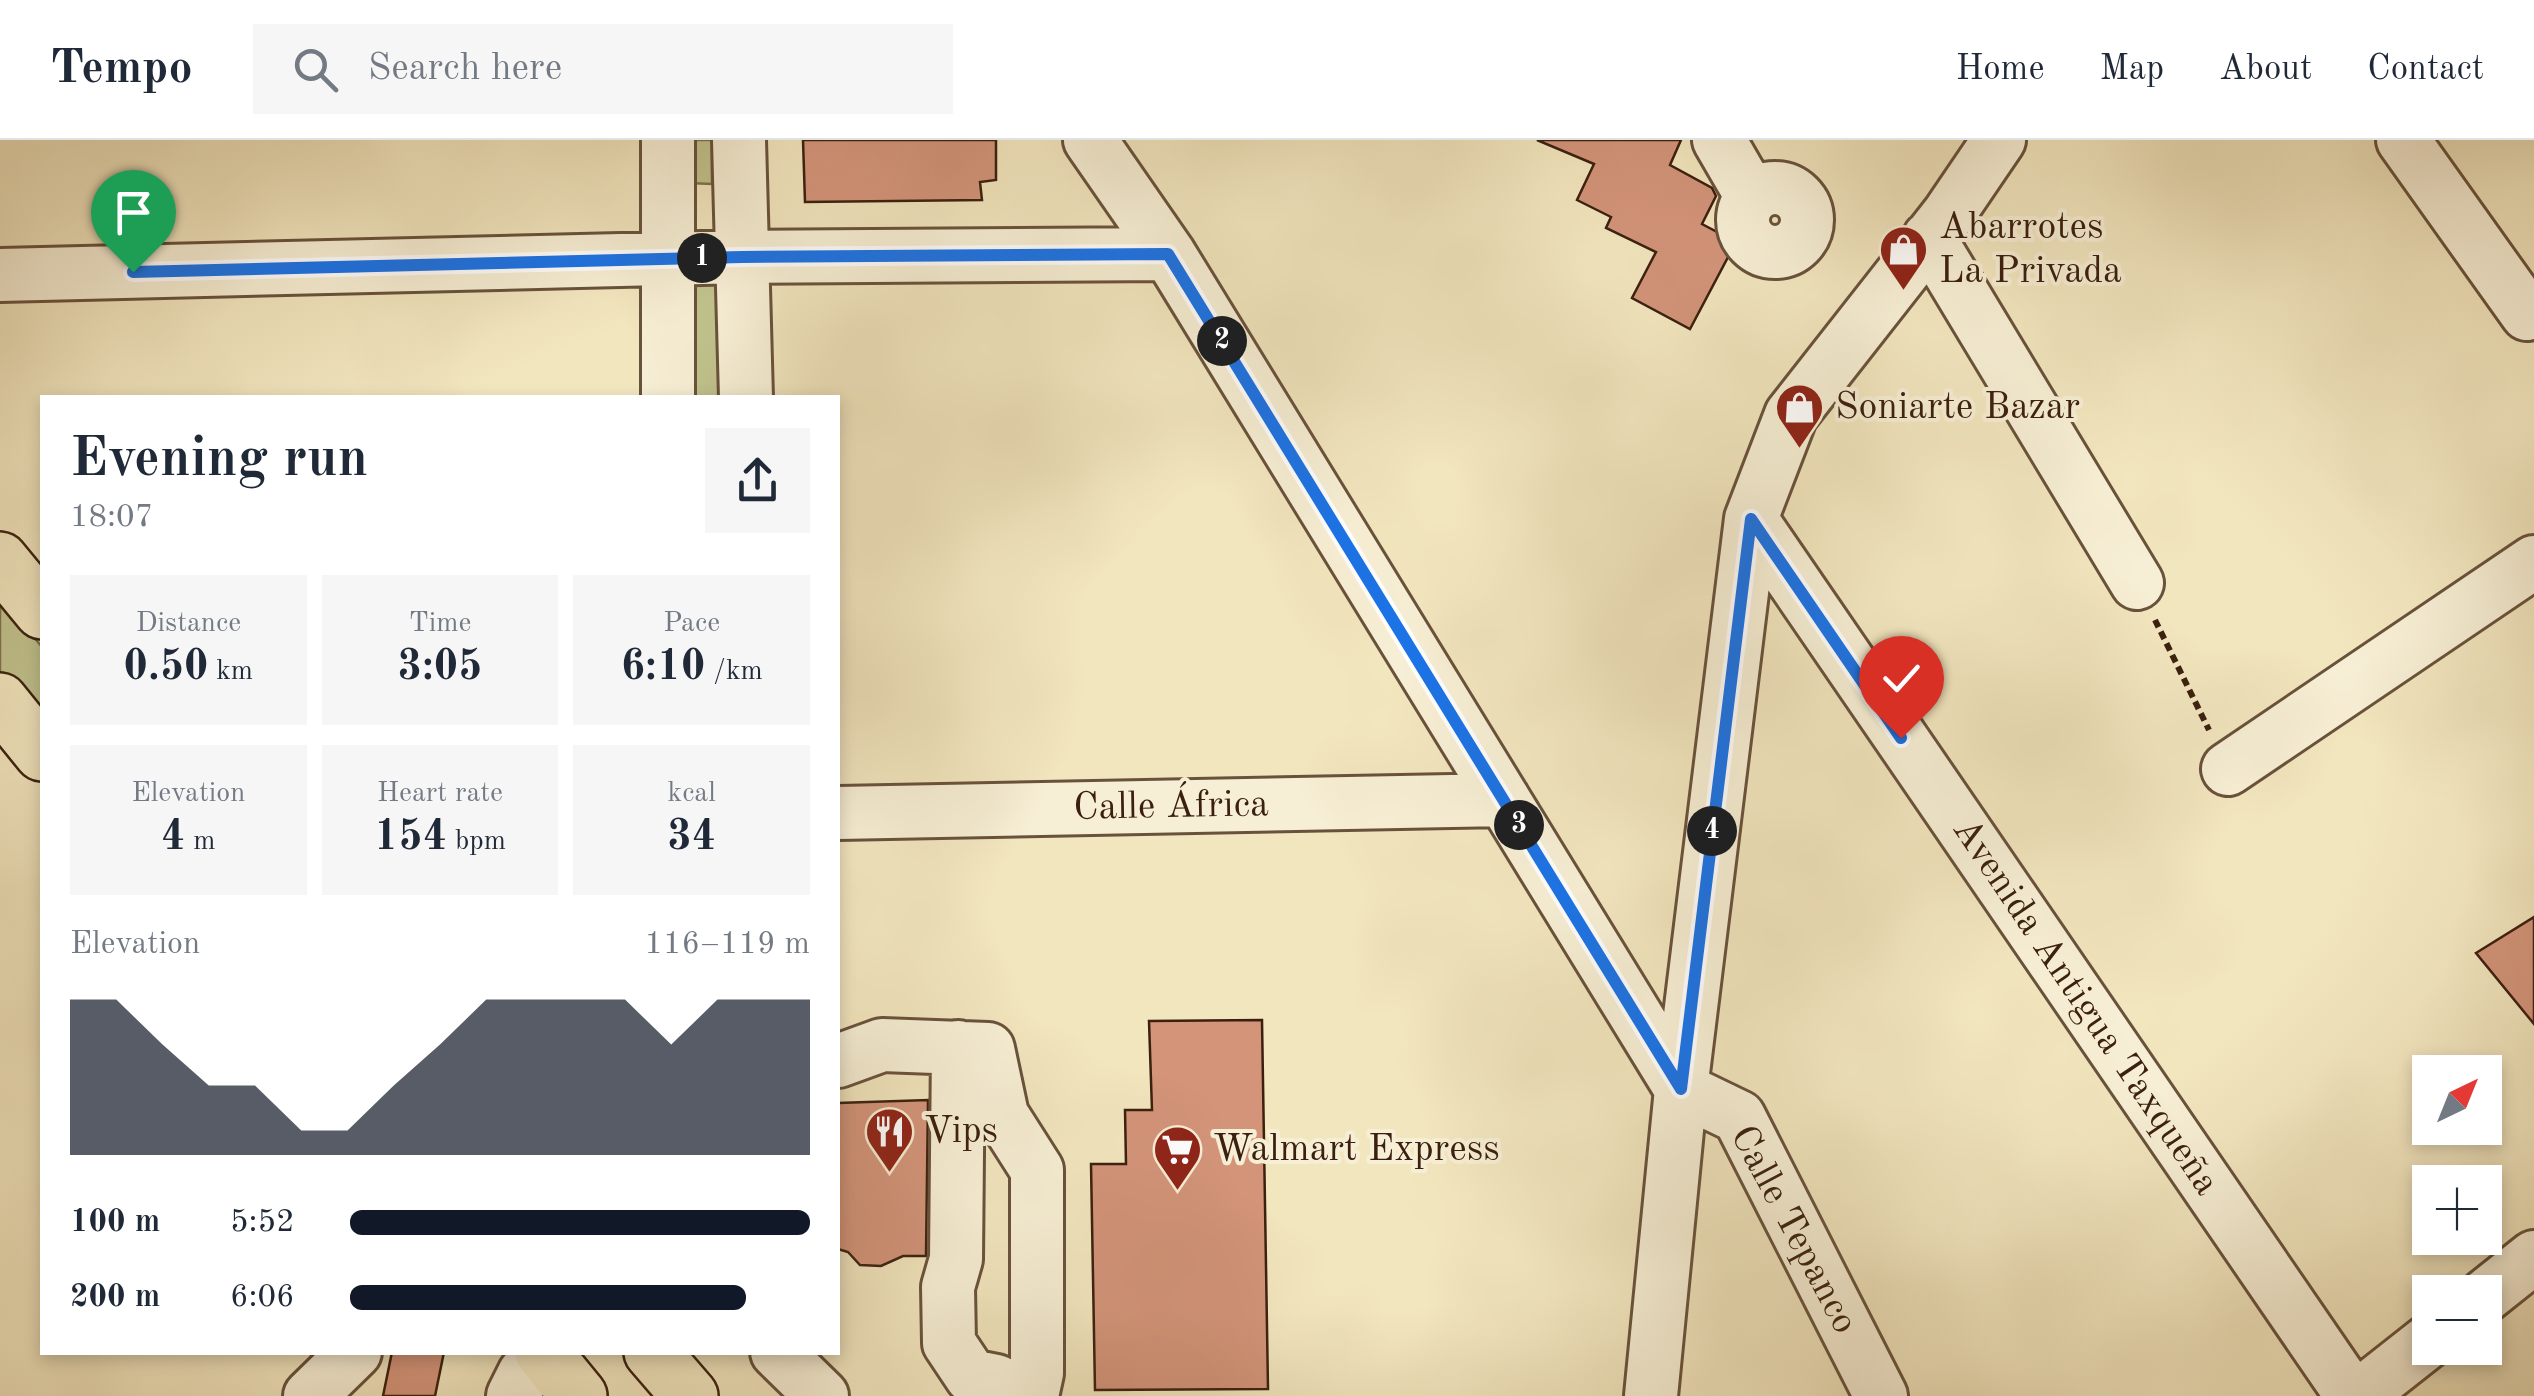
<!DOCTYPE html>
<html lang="en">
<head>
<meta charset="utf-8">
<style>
	body { margin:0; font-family:"Old Standard TT",serif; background:#f6f6f7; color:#1f2937; height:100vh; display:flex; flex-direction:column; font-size:38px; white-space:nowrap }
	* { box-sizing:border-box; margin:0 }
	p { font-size:32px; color:#747a83 }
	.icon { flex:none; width:55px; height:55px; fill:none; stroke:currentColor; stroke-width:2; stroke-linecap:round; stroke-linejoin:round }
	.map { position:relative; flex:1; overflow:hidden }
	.drawer { position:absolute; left:40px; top:255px; width:800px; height:960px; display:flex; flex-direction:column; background:#fff; border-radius:0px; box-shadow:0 5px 15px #0003 }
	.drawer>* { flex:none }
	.needle { width:65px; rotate:43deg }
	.buttons { position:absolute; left:2412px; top:915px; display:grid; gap:20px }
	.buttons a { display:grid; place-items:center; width:90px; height:90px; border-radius:0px; background:#fff; box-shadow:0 5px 15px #0003; font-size:50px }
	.pin { position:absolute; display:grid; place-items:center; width:85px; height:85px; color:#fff; margin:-102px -42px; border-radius:50% 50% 50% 0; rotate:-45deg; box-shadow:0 0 10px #0007 }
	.pin .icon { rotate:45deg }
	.km { position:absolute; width:50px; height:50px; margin:-25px; border-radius:50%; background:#222; color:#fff; font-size:28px; line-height:50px; text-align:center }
	.round { display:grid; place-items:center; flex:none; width:105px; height:105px; border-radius:0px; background:#f6f6f7 }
	.headline { display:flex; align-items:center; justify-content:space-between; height:170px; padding:0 30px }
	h1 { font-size:55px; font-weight:700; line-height:75px }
	.stats { display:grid; grid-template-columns:repeat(3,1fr); gap:15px; height:170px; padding:10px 30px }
	.stats div { display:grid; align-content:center; border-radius:0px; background:#f6f6f7; text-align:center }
	.stats b { font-size:42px; font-weight:700 }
	.stats small { font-size:28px; font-weight:400 }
	.stats p { font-size:28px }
	.chart { height:280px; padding:20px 30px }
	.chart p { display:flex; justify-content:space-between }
	.chart svg { width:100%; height:180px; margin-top:10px; fill:#111827; opacity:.7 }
	ul { padding:0 30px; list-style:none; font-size:32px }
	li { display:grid; grid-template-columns:160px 120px 1fr; align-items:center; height:75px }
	li i { height:25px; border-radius:12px; background:#111827 }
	header { display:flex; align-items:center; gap:60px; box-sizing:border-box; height:140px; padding:0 50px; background:#fff; border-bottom:2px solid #e0e1e3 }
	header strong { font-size:48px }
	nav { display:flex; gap:55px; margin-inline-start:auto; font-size:35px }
	.search { width:700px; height:90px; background:#f6f6f7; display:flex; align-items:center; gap:25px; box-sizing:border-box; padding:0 35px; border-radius:0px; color:#747a83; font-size:38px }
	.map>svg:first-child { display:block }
	.green { fill:#c1c38e; stroke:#7e724e; stroke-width:2.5 }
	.building { fill:#d3947a; stroke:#3b200f; stroke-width:2.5 }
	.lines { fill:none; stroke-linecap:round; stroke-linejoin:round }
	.minor-casing { stroke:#69523b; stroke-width:58 }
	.major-casing { stroke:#3b200f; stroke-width:60 }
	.path { stroke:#3b200f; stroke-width:6; stroke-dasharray:8 5; stroke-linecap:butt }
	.minor { stroke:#f7efd5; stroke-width:52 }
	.major { stroke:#f2e6bf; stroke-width:55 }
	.route-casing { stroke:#fff; stroke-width:20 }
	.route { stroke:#1a73e8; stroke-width:12 }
	.labels { text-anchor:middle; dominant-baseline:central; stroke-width:8; stroke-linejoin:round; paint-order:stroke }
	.poi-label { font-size:38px; fill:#3b200f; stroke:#f7efd5; text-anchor:start }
	.street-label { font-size:38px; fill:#3b200f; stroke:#f7efd5 }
</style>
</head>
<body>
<header>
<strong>Tempo</strong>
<div class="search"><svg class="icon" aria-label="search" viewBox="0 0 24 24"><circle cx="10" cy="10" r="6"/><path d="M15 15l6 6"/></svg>Search here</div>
<nav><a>Home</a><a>Map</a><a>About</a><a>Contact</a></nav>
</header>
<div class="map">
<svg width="2534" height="1256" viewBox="0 0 2534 1256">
	<rect width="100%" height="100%" fill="#f2e6bf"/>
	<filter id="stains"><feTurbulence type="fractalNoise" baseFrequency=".002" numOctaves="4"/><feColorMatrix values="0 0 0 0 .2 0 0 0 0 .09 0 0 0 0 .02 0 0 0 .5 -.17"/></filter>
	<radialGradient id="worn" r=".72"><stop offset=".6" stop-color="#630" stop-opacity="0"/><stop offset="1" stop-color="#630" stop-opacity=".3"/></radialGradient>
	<path class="green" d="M 690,0 L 712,0 L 712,44 L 688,43 Z
		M 723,137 L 724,257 L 693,257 L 691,139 Z
		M 0,456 L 42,507 L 42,584 L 0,533 Z"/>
	<path class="building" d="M 803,0 L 996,0 L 996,40 L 980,42 L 982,60 L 805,62 Z
		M 1537,0 L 1681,0 L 1670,25 L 1712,48 L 1716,56 L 1702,84 L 1736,102 L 1690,189 L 1632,158 L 1656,112 L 1606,88 L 1611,77 L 1577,60 L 1594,24 Z
		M 2534,777 L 2534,884 L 2476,813 Z
		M 1262,880 L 1268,1249 L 1095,1250 L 1091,1024 L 1126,1024 L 1125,970 L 1152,970 L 1149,881 Z
		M 928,960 L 926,1116 L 903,1116 L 881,1126 L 860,1125 L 848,1112 L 838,1109 L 838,963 Z
		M 392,1212 L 444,1212 L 435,1256 L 383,1256 Z"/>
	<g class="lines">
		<defs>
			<path id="minor" d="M 668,0 L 668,258
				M 739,0 L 746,258
				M 1090,0 L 1169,114 L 1681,949
				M 1719,0 L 1752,57
				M 2403,0 L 2527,174 L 2534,170
				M1743 80a32 32 0 1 1 64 0a32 32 0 1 1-64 0Z
				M 1929,98 L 2137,443
				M 0,135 L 743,117 L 1169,114
				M 1751,379 L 2352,1256
				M 2228,629 L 2534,422
				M 838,673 L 1504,660
				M 958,907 L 956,1119 L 948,1147 L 949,1203 L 971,1236 L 996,1241 L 1030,1256
				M 838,921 L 882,905 L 988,909 L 1002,975 L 1037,1030 L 1037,1233 L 1032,1256
				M 1681,949 L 1739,977 L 1881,1256
				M 2485,1156 L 2534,1117
				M 777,1212 L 822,1256
				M 310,1256 L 355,1212
				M 513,1256 L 524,1234 L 541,1212
				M 1651,1256 L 1681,949 L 1751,379 L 1791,275 L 1948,75 L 1999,0
				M 2359,1256 L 2430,1200"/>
			<path id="major" d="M 0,420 L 42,471
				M 0,561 L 42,613
				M 543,1212 L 579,1256
				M 652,1212 L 690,1256"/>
		</defs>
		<use href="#minor" class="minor-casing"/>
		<use href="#major" class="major-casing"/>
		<path class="path" d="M 2155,480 L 2209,590"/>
		<use href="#minor" class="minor"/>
		<use href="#major" class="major"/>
	</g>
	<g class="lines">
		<defs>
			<path id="route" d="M 133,132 L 742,117 L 1168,114 L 1681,949 L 1751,379 L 1901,598"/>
		</defs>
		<use href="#route" class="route-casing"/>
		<use href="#route" class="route"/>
	</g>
	<defs>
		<symbol id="shop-pin" viewBox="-11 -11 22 30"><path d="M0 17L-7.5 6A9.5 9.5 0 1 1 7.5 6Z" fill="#8f2418" stroke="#f7efd5"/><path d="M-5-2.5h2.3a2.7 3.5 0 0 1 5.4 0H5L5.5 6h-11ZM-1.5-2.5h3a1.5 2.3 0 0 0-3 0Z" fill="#fff"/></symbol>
		<symbol id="restaurant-pin" viewBox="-11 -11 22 30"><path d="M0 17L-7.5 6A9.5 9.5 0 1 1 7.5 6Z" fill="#8f2418" stroke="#f7efd5"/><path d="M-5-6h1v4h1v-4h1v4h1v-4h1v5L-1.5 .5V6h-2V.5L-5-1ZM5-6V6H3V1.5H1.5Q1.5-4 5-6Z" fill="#fff"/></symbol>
		<symbol id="supermarket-pin" viewBox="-11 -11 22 30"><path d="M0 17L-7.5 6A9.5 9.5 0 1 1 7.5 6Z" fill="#8f2418" stroke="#f7efd5"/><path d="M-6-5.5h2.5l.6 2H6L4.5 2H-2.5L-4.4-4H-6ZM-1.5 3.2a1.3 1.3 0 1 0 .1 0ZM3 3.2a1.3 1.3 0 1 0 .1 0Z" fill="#fff"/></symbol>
	</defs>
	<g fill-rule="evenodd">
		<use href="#shop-pin" x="1876" y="82" width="55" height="75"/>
		<use href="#shop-pin" x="1772" y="240" width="55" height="75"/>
		<use href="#restaurant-pin" x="862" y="964" width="55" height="75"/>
		<use href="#supermarket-pin" x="1150" y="982" width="55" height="75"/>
	</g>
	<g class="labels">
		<g class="poi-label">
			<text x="1939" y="88">Abarrotes<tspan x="1939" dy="44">La Privada</tspan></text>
			<text x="1835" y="268">Soniarte Bazar</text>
			<text x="924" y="992">Vips</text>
			<text x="1213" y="1010">Walmart Express</text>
		</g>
		<g class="street-label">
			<text transform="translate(1171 667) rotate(-1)">Calle África</text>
			<text transform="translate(2085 867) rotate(56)">Avenida Antigua Taxqueña</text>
			<text transform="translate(1793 1090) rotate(62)">Calle Tepanco</text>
		</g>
	</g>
	<rect width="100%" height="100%" filter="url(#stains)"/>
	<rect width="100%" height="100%" fill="url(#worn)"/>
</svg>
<div class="buttons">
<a><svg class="needle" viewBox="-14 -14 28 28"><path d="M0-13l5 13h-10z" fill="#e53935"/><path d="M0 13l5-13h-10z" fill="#747a83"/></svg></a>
<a>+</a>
<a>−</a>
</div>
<div class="pin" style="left:133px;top:132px;background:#1e9e55"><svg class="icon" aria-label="arrive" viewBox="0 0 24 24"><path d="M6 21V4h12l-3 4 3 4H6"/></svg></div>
<div class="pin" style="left:1901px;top:598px;background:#d93025"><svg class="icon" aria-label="check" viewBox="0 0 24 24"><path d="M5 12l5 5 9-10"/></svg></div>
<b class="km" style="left:702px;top:118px">1</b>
<b class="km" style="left:1222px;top:201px">2</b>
<b class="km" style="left:1519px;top:685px">3</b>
<b class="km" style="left:1712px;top:691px">4</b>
<section class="drawer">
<div class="headline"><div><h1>Evening run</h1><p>18:07</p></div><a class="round"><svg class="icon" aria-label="share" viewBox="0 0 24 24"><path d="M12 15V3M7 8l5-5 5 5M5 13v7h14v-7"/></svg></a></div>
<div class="stats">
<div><p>Distance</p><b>0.50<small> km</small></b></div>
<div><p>Time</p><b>3:05</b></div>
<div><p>Pace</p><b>6:10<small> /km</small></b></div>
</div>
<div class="stats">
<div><p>Elevation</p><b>4<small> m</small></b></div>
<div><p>Heart rate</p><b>154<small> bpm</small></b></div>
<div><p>kcal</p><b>34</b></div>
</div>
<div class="chart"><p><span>Elevation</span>116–119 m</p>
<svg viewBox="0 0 160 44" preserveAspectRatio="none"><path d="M0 44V6L10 6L20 17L30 27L40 27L50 38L60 38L70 27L80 17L90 6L100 6L110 6L120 6L130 17L140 6L150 6L160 6V44z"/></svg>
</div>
<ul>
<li><b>100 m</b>5:52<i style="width:100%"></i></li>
<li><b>200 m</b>6:06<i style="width:86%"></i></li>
</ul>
</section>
</div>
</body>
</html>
